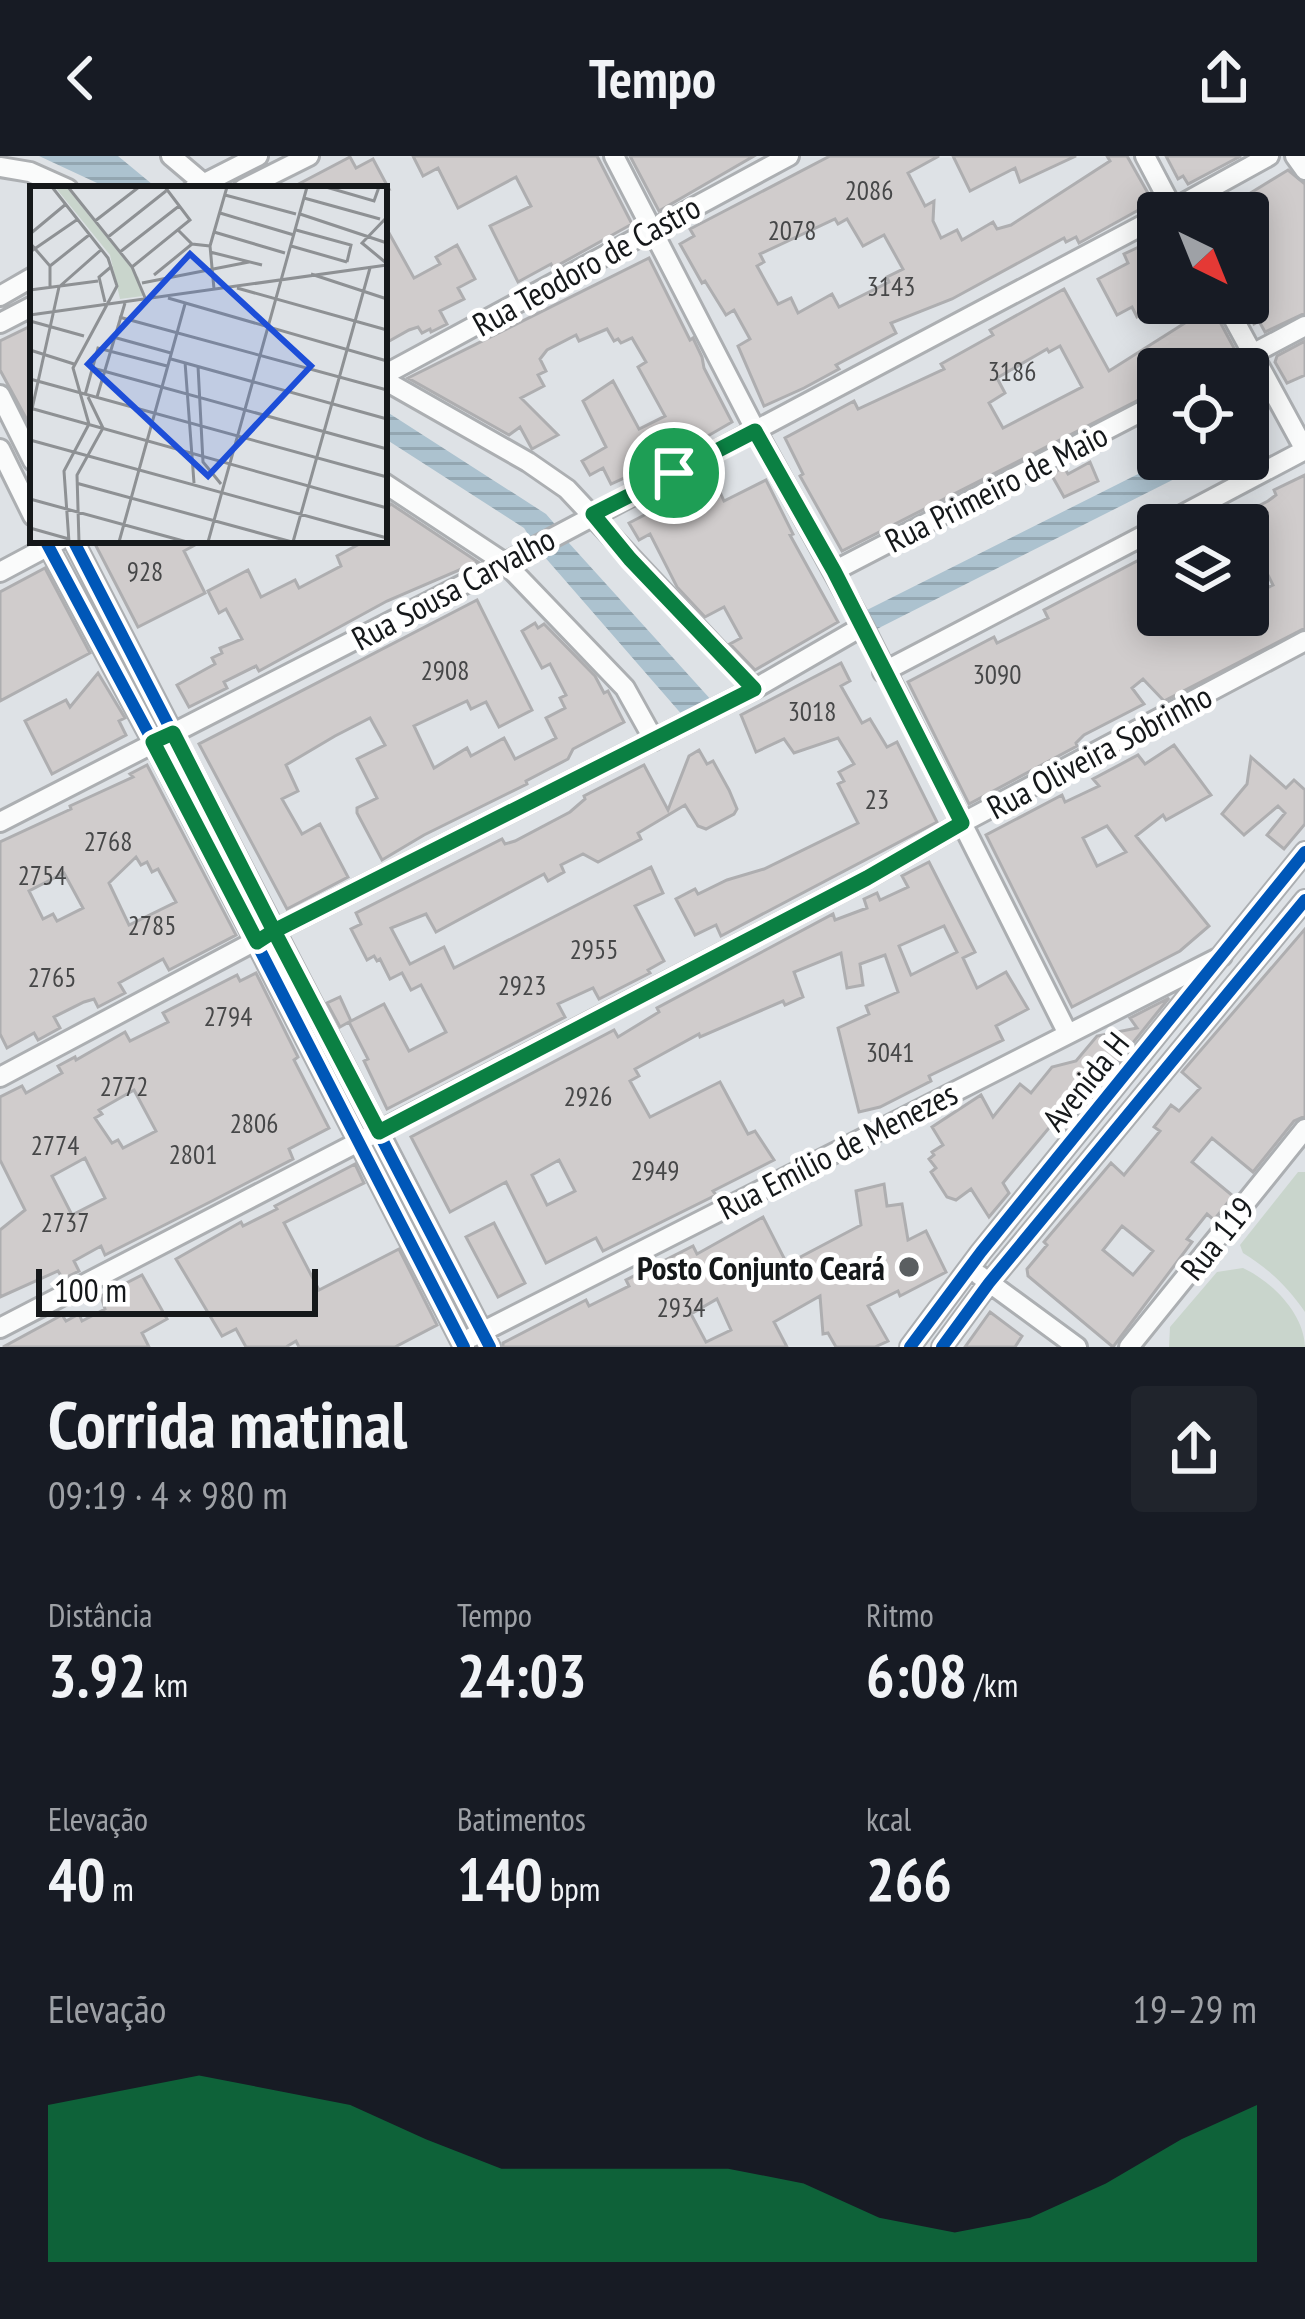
<!DOCTYPE html>
<html lang="pt">
<head>
<meta charset="utf-8">
<style>
	body { margin:0; font-family:"PT Sans Narrow",sans-serif; background:#20242c; color:#f1f3f6; height:100vh; display:flex; flex-direction:column; font-size:45px; white-space:nowrap }
	* { box-sizing:border-box; margin:0 }
	p { font-size:39px; color:#9ea1a6 }
	.icon { flex:none; width:66px; height:66px; fill:none; stroke:currentColor; stroke-width:2; stroke-linecap:round; stroke-linejoin:round }
	.map { position:relative; height:1191px; overflow:hidden }
	.details { display:flex; flex-direction:column; background:#171b24; flex:1 }
	.details>* { flex:none }
	.needle { width:78px; rotate:137deg }
	.tools { position:absolute; left:1137px; top:36px; display:grid; gap:24px }
	.tools a { display:grid; place-items:center; width:132px; height:132px; border-radius:12px; background:#171b24; box-shadow:0 6px 30px #0003; font-size:60px }
	.scale { position:absolute; left:36px; bottom:30px; width:282px; box-sizing:border-box; padding-left:12px; border:6px solid #15181a; border-top:0; font-size:33px; line-height:42px; white-space:nowrap; color:#15181a; -webkit-text-stroke:9px #fff; paint-order:stroke }
	.pin { position:absolute; display:grid; place-items:center; width:102px; height:102px; color:#fff; margin:-51px; border:6px solid #fff; border-radius:50%; box-shadow:0 3px 12px #0007 }
	.round { display:grid; place-items:center; flex:none; width:126px; height:126px; border-radius:12px; background:#20242c }
	.summary { display:flex; align-items:center; justify-content:space-between; height:204px; padding:0 48px }
	h1 { font-size:66px; font-weight:700; line-height:90px }
	.metrics { display:grid; grid-template-columns:repeat(3,1fr); gap:18px; height:204px; padding:12px 48px }
	.metrics div { display:grid; align-content:center }
	.metrics b { font-size:60px; font-weight:700 }
	.metrics small { font-size:33px; font-weight:400 }
	.metrics p { font-size:33px }
	.chart { height:336px; padding:24px 48px }
	.chart p { display:flex; justify-content:space-between }
	.chart svg { width:100%; height:216px; margin-top:12px; fill:#0b8043; opacity:.7 }
	header { display:flex; justify-content:space-between; align-items:center; height:156px; padding:0 48px; background:#171b24; font-size:54px; font-weight:700 }
	.map>svg:first-child { display:block }
	.park { fill:#c9d5cc }
	.water { fill:url(#water-rules) }
	.building { fill:#d0cccc; stroke:#aeaeb0; stroke-width:3; fill-rule:evenodd }
	.lines { fill:none; stroke-linecap:round; stroke-linejoin:round }
	.minor-casing { stroke:#acafb2; stroke-width:24 }
	.minor { stroke:#fafbfb; stroke-width:18 }
	.cycleway-casing { stroke:#fff; stroke-width:20 }
	.cycleway { stroke:#0057b8; stroke-width:12 }
	.route-casing { stroke:#fff; stroke-width:24 }
	.route { stroke:#0b8043; stroke-width:15 }
	.poi-dot { fill:#5b5f61; stroke:#fff; stroke-width:4.5 }
	.labels { text-anchor:middle; dominant-baseline:central; stroke-width:10; stroke-linejoin:round; paint-order:stroke }
	.number-label { font-size:27px; fill:#464748 }
	.street-label { font-size:33px; fill:#15181a; stroke:#fff }
	.poi-label { font-size:33px; font-weight:bold; fill:#15181a; stroke:#fff; text-anchor:end }
	.inset-road { fill:none; stroke:#8e9194; stroke-width:3 }
	.view { fill:#1d4ed8; fill-opacity:0.15; stroke:#1d4ed8; stroke-width:6 }
	.inset-edge { fill:none; stroke:#15181a; stroke-width:6 }
</style>
</head>
<body>
<header><svg class="icon" aria-label="back" viewBox="0 0 24 24"><path d="M15 5l-7 7 7 7"/></svg>Tempo<svg class="icon" aria-label="share" viewBox="0 0 24 24"><path d="M12 15V3M7 8l5-5 5 5M5 13v7h14v-7"/></svg></header>
<div class="map">
<svg width="1305" height="1191" viewBox="0 0 1305 1191">
	<defs>
		<pattern id="water-rules" width="6" height="5" patternUnits="userSpaceOnUse" patternTransform="scale(3)"><rect width="6" height="5" fill="#acc2cf"/><path d="M0 2.5h6" fill="none" stroke="#93a6b1"/></pattern>
	</defs>
	<rect width="100%" height="100%" fill="#dee2e6"/>
	<path class="park" d="M 1298,1016 L 1305,1016 L 1305,1156 C 1288,1131 1269,1113 1243,1097 L 1240,1089 Z
		M 1243,1112 C 1271,1125 1304,1157 1305,1191 L 1169,1191 L 1170,1171 L 1217,1116 Z"/>
	<path class="water" d="M 39,0 L 118,0 L 158,33 L 110,33 Z
		M 384,254 L 546,358 L 559,373 L 533,386 L 524,372 L 384,282 Z
		M 1168,303 L 1214,303 L 869,477 L 859,458 Z
		M 568,386 L 713,546 L 684,561 L 543,399 Z"/>
	<path class="building" d="M 413,0 L 597,0 L 632,68 L 553,112 L 551,108 L 518,126 L 490,70 L 531,50 L 516,21 L 458,52 L 438,12 L 423,20 Z
		M 630,0 L 754,0 L 659,55 Z
		M 830,0 L 939,0 L 908,17 L 925,50 L 934,45 L 933,65 L 941,82 L 957,74 L 962,84 L 993,66 L 997,73 L 1011,69 L 1110,5 L 1107,0 L 1127,0 L 1153,46 L 1079,87 L 1076,81 L 1066,86 L 1064,82 L 952,143 L 891,167 L 896,177 L 836,209 L 839,213 L 804,232 L 764,250 L 738,190 L 750,183 L 734,154 L 726,159 L 705,125 L 702,127 L 680,88 L 694,80 L 690,73 ZM 835,63 L 838,68 L 847,63 L 863,90 L 884,79 L 903,113 L 887,121 L 889,126 L 839,151 L 832,138 L 798,157 L 791,142 L 778,148 L 757,110 L 764,106 L 760,98 Z
		M 953,0 L 1076,0 L 1020,26 L 1015,12 L 970,35 Z
		M 1166,0 L 1241,0 L 1188,28 L 1183,20 L 1178,23 Z
		M 350,1 L 356,12 L 373,3 L 389,33 L 289,33 Z
		M 1288,14 L 1305,28 L 1305,157 L 1265,176 L 1259,165 L 1254,168 L 1243,147 L 1248,147 L 1248,57 L 1218,57 Z
		M 384,68 L 414,122 L 440,108 L 436,101 L 457,89 L 475,123 L 458,132 L 464,143 L 440,155 L 447,168 L 431,176 L 430,173 L 422,177 L 418,171 L 409,174 L 384,188 Z
		M 1158,82 L 1158,118 L 1154,120 L 1158,150 L 1137,161 L 1132,151 L 1117,159 L 1098,123 L 1128,107 L 1124,98 Z
		M 649,102 L 690,184 L 693,182 L 702,201 L 704,212 L 732,266 L 635,322 L 633,318 L 611,328 L 603,312 L 590,319 L 582,305 L 606,291 L 583,245 L 613,225 L 639,273 L 665,260 L 638,211 L 646,206 L 632,182 L 621,187 L 618,183 L 614,185 L 607,173 L 579,185 L 576,179 L 547,194 L 540,203 L 546,215 L 538,219 L 544,230 L 521,242 L 558,279 L 532,293 L 520,271 L 509,279 L 408,222 Z
		M 1064,133 L 1109,215 L 1207,153 L 1213,153 L 1234,192 L 1206,213 L 1158,213 L 1158,234 L 842,395 L 800,320 L 803,318 L 785,282 L 854,245 L 858,253 L 944,213 L 941,208 L 993,179 L 990,174 ZM 1060,190 L 1082,231 L 1003,272 L 989,247 L 1005,237 L 997,222 L 1047,193 L 1049,196 Z
		M 33,169 L 33,275 L 0,214 L 0,185 Z
		M 1305,185 L 1305,219 L 1287,227 L 1275,206 L 1277,200 Z
		M 1090,306 L 1098,325 L 1064,341 L 1051,318 L 1064,311 L 1068,318 Z
		M 1305,319 L 1305,472 L 1164,545 L 1143,523 L 1132,532 L 1144,548 L 1084,579 L 1076,587 L 1077,590 L 969,648 L 908,526 L 994,481 L 997,487 L 1048,462 L 1044,454 L 1158,394 L 1158,459 L 1248,459 L 1248,441 L 1273,429 L 1258,399 L 1248,403 L 1248,369 L 1222,369 L 1268,345 L 1276,339 L 1274,334 Z
		M 714,323 L 724,345 L 766,324 L 793,378 L 790,379 L 838,466 L 755,514 L 730,488 L 741,482 L 724,451 L 705,461 L 677,431 L 650,378 L 639,384 L 629,367 Z
		M 391,348 L 478,406 L 387,445 L 259,515 L 256,510 L 224,526 L 227,532 L 189,551 L 177,529 L 215,508 L 212,502 L 222,497 L 220,492 L 242,483 L 226,453 L 219,457 L 208,435 L 248,414 L 261,441 L 295,424 L 299,432 L 341,410 L 337,400 L 367,384 L 384,384 L 384,354 Z
		M 103,384 L 204,384 L 184,395 L 205,437 L 138,471 L 95,388 Z
		M 45,412 L 90,497 L 0,545 L 0,436 Z
		M 477,444 L 532,554 L 499,571 L 486,546 L 471,553 L 467,545 L 414,570 L 434,612 L 467,592 L 471,600 L 504,582 L 515,603 L 556,582 L 546,562 L 565,552 L 560,542 L 566,539 L 550,508 L 542,512 L 522,475 L 535,467 L 538,472 L 544,468 L 595,520 L 604,537 L 608,535 L 624,566 L 573,593 L 568,603 L 526,625 L 527,628 L 424,679 L 382,704 L 357,657 L 357,652 L 377,642 L 357,603 L 385,589 L 370,562 L 335,580 L 286,609 L 298,635 L 282,643 L 302,678 L 320,668 L 348,721 L 287,753 L 199,588 Z
		M 841,507 L 850,525 L 841,530 L 862,567 L 870,563 L 887,591 L 897,586 L 937,666 L 721,780 L 716,769 L 695,779 L 676,743 L 695,733 L 698,738 L 727,724 L 764,713 L 858,667 L 838,628 L 844,625 L 839,616 L 854,608 L 838,582 L 794,597 L 784,583 L 756,596 L 741,559 Z
		M 98,517 L 125,562 L 119,565 L 126,579 L 52,618 L 25,565 L 66,544 L 70,551 Z
		M 1174,589 L 1211,639 L 1166,664 L 1163,659 L 1136,680 L 1209,770 L 1180,795 L 1072,851 L 986,679 L 1062,639 L 1065,646 L 1099,630 L 1093,623 L 1138,599 L 1145,608 ZM 1107,670 L 1126,696 L 1097,710 L 1083,682 Z
		M 699,594 L 707,608 L 713,605 L 729,634 L 737,653 L 734,658 L 706,673 L 698,670 L 685,649 L 638,677 L 641,683 L 598,706 L 583,698 L 561,709 L 564,716 L 548,725 L 544,718 L 436,776 L 426,758 L 391,772 L 410,808 L 444,791 L 454,812 L 651,711 L 663,737 L 635,750 L 664,805 L 648,814 L 650,817 L 599,843 L 593,832 L 558,848 L 565,861 L 387,953 L 364,905 L 368,903 L 349,866 L 340,871 L 327,847 L 340,841 L 351,865 L 384,848 L 409,895 L 446,876 L 421,829 L 411,834 L 402,817 L 390,823 L 380,803 L 377,805 L 374,800 L 367,804 L 351,773 L 361,768 L 356,757 L 502,683 L 505,688 L 515,685 L 570,656 L 585,643 L 584,640 L 644,609 L 668,654 L 689,600 Z
		M 1251,601 L 1286,632 L 1294,624 L 1305,634 L 1305,668 L 1284,693 L 1267,679 L 1285,657 L 1278,650 L 1244,679 L 1222,658 L 1247,628 Z
		M 147,609 L 236,779 L 169,814 L 163,803 L 119,827 L 125,837 L 98,851 L 94,843 L 84,846 L 54,861 L 60,872 L 38,884 L 34,877 L 7,892 L 0,878 L 0,686 L 71,653 L 70,650 L 133,621 L 130,618 ZM 136,701 L 141,709 L 147,706 L 152,716 L 158,713 L 176,746 L 129,769 L 109,727 ZM 64,717 L 83,752 L 57,765 L 53,758 L 43,763 L 29,735 Z
		M 929,706 L 975,796 L 963,802 L 977,832 L 1006,816 L 1028,853 L 996,870 L 1003,884 L 929,920 L 931,925 L 880,951 L 859,956 L 838,872 L 869,858 L 866,850 L 898,836 L 885,799 L 860,808 L 863,829 L 847,832 L 841,797 L 794,816 L 803,841 L 785,849 L 783,845 L 700,881 L 699,878 L 635,913 L 639,920 L 630,925 L 650,961 L 720,926 L 748,978 L 755,975 L 774,1004 L 713,1035 L 716,1039 L 603,1095 L 596,1082 L 546,1107 L 506,1026 L 450,1056 L 411,981 L 614,874 L 618,881 L 659,856 L 657,852 L 833,758 L 835,764 L 867,752 L 864,743 L 877,737 L 880,744 L 908,731 L 902,720 ZM 944,770 L 957,796 L 911,819 L 899,790 ZM 559,1004 L 575,1035 L 547,1049 L 532,1019 Z
		M 1305,773 L 1305,960 L 1294,965 L 1253,1016 L 1212,982 L 1192,1006 L 1233,1040 L 1214,1064 L 1207,1058 L 1187,1083 L 1192,1086 L 1113,1191 L 1028,1120 L 1027,1113 L 1047,1089 L 1044,1086 L 1111,1007 L 1124,1019 L 1160,975 L 1154,971 L 1171,949 L 1179,955 L 1200,932 L 1182,916 ZM 1122,1070 L 1153,1095 L 1133,1119 L 1103,1094 Z
		M 256,817 L 298,901 L 294,904 L 329,972 L 289,993 L 293,1003 L 212,1045 L 105,1099 L 101,1090 L 74,1105 L 79,1115 L 63,1123 L 58,1115 L 0,1141 L 0,1074 L 25,1054 L 0,1004 L 0,941 L 22,930 L 26,937 L 62,917 L 58,910 L 75,901 L 76,904 L 125,876 L 130,885 L 168,866 L 163,857 L 237,819 L 240,825 ZM 134,934 L 156,975 L 123,992 L 118,984 L 112,987 L 95,962 L 102,958 L 99,954 ZM 85,1002 L 105,1042 L 72,1059 L 52,1020 Z
		M 1169,842 L 1111,914 L 1104,906 L 1003,1027 L 1009,1037 L 989,1061 L 971,1033 L 956,1044 L 947,1041 L 931,1016 L 936,1012 L 929,1003 L 934,999 L 932,996 L 943,989 L 932,971 L 981,939 L 993,961 L 1020,928 L 1031,937 L 1052,911 L 1076,905 L 1097,880 L 1137,872 L 1130,862 Z
		M 355,1008 L 364,1027 L 284,1067 L 319,1134 L 399,1093 L 437,1169 L 395,1191 L 299,1191 L 296,1185 L 286,1191 L 246,1191 L 236,1173 L 222,1180 L 176,1103 L 241,1066 L 243,1070 L 277,1053 L 275,1050 Z
		M 884,1028 L 887,1050 L 902,1048 L 908,1084 L 926,1075 L 946,1116 L 900,1140 L 898,1135 L 868,1150 L 888,1185 L 875,1191 L 836,1191 L 828,1177 L 823,1178 L 820,1140 L 774,1166 L 787,1191 L 503,1191 L 503,1187 L 586,1144 L 589,1150 L 629,1130 L 626,1124 L 693,1090 L 697,1098 L 763,1061 L 787,1108 L 861,1069 L 856,1035 ZM 717,1143 L 731,1174 L 706,1186 L 691,1158 Z
		M 494,1067 L 525,1127 L 498,1141 L 466,1081 Z
		M 142,1119 L 167,1163 L 142,1177 L 149,1191 L 3,1191 L 62,1159 L 66,1165 L 79,1158 L 82,1165 L 105,1153 L 101,1140 Z
		M 990,1156 L 1022,1180 L 1015,1191 L 965,1191 Z"/>
	<g class="lines">
		<defs>
			<path id="minor" d="M 171,0 L 210,33
				M 614,0 L 756,275 L 863,470 L 1067,876
				M 1145,0 L 1175,57
				M 1295,0 L 1305,14
				M 0,11 L 30,16 L 68,33
				M 193,33 L 258,0
				M 243,33 L 309,0
				M 1166,57 L 1269,0
				M 0,140 L 33,121
				M 1225,147 L 1305,294
				M 0,167 L 33,150
				M 1224,213 L 1305,170
				M 384,219 L 789,0
				M 384,224 L 528,306 L 567,333 L 754,533
				M 0,239 L 33,305
				M 0,293 L 33,360
				M 384,327 L 505,407 L 625,532 L 654,584
				M 1163,369 L 1305,294
				M 45,384 L 153,586 L 464,1191
				M 73,384 L 490,1191
				M 834,415 L 1158,247
				M 0,416 L 60,384
				M 883,516 L 1158,372
				M 0,666 L 505,407 L 1158,61
				M 0,921 L 274,775 L 754,533 L 863,470
				M 979,1119 L 1077,1191
				M 0,1172 L 867,722 L 962,667 L 1305,485
				M 472,1181 L 1222,800
				M 910,1191 L 981,1096 L 1305,696
				M 942,1191 L 989,1127 L 1305,744
				M 1129,1191 L 1305,973"/>
		</defs>
		<use href="#minor" class="minor-casing"/>
		<use href="#minor" class="minor"/>
		<defs>
			<path id="cycleway" d="M 45,384 L 153,586 L 464,1191
				M 73,384 L 239,706
				M 310,845 L 490,1191
				M 910,1191 L 981,1096 L 1305,696
				M 942,1191 L 989,1127 L 1305,744"/>
		</defs>
		<use href="#cycleway" class="cycleway-casing"/>
		<use href="#cycleway" class="cycleway"/>
	</g>
	<g class="lines">
		<defs>
			<path id="route" d="M 674,317 L 593,358 L 630,403 L 754,533 L 274,775 L 173,577 L 153,586 L 257,786 L 274,775 L 379,976 L 867,722 L 962,667 L 834,415 L 755,275 L 674,317"/>
		</defs>
		<use href="#route" class="route-casing"/>
		<use href="#route" class="route"/>
	</g>
	<circle class="poi-dot" cx="909" cy="1111" r="12"/>
	<g class="labels">
		<g class="number-label">
			<text x="869" y="34">2086</text>
			<text x="792" y="74">2078</text>
			<text x="891" y="130">3143</text>
			<text x="1012" y="215">3186</text>
			<text x="145" y="415">928</text>
			<text x="445" y="514">2908</text>
			<text x="997" y="518">3090</text>
			<text x="812" y="555">3018</text>
			<text x="877" y="643">23</text>
			<text x="108" y="685">2768</text>
			<text x="42" y="719">2754</text>
			<text x="152" y="769">2785</text>
			<text x="594" y="793">2955</text>
			<text x="52" y="821">2765</text>
			<text x="522" y="829">2923</text>
			<text x="228" y="860">2794</text>
			<text x="890" y="896">3041</text>
			<text x="124" y="930">2772</text>
			<text x="588" y="940">2926</text>
			<text x="254" y="967">2806</text>
			<text x="55" y="989">2774</text>
			<text x="193" y="998">2801</text>
			<text x="655" y="1014">2949</text>
			<text x="65" y="1066">2737</text>
			<text x="681" y="1151">2934</text>
		</g>
		<g class="street-label">
			<text transform="translate(586 109) rotate(-29)">Rua Teodoro de Castro</text>
			<text transform="translate(996 331) rotate(-27)">Rua Primeiro de Maio</text>
			<text transform="translate(453 432) rotate(-28)">Rua Sousa Carvalho</text>
			<text transform="translate(1099 595) rotate(-28)">Rua Oliveira Sobrinho</text>
			<text transform="translate(1085 925) rotate(-51)">Avenida H</text>
			<text transform="translate(837 994) rotate(-27)">Rua Emílio de Menezes</text>
			<text transform="translate(1217 1082) rotate(-51)">Rua 119</text>
		</g>
		<g class="poi-label">
			<text x="885" y="1111">Posto Conjunto Ceará</text>
		</g>
	</g>
	<g transform="translate(30 30)">
		<rect width="357" height="357" fill="#dee2e6"/>
		<path d="M 25,1 L 36,1 L 109,92 L 113,110 L 90,113 L 80,69 Z" fill="#c9d5cc"/>
		<path class="inset-road" d="M 22,1 L 78,72 L 87,100 L 43,182 L 59,238 L 34,285 L 39,356M 38,1 L 102,81 L 116,114M 296,1 L 344,15 L 349,1M 195,9 L 266,28M 274,12 L 350,33M 190,27 L 264,49M 270,28 L 357,57M 65,35 L 109,1M 148,44 L 162,58 L 180,60M 266,44 L 321,59 L 317,76M 184,46 L 255,67M 0,48 L 36,18M 78,51 L 136,5M 0,57 L 20,80 L 20,102M 261,60 L 317,76M 0,66 L 48,33M 90,66 L 149,20M 180,66 L 232,79M 355,76 L 332,57 L 357,31M 20,80 L 59,49M 102,81 L 160,34 L 135,1M 281,88 L 357,113M 124,89 L 162,58M 112,97 L 219,76M 207,102 L 357,144M 184,103 L 180,60 L 197,1M 0,104 L 68,95M 138,112 L 357,175M 75,116 L 69,91 L 82,80M 0,129 L 357,79M 89,131 L 357,204M 0,135 L 54,150M 83,151 L 141,167M 0,164 L 44,178M 141,173 L 357,233M 155,176 L 164,297M 168,180 L 173,276 L 191,298M 59,181 L 357,263M 0,193 L 357,291M 55,209 L 68,162 L 137,180M 67,211 L 95,117M 0,222 L 357,322M 0,232 L 29,101 L 72,63M 0,254 L 357,352M 46,297 L 262,356M 0,313 L 157,356M 0,342 L 39,353M 49,356 L 47,289 L 73,242 L 58,211M 89,356 L 155,118M 178,356 L 277,1M 263,356 L 340,82"/>
		<path class="view" d="M 160,68 L 281,180 L 178,290 L 58,178 Z"/>
		<rect width="357" height="357" class="inset-edge"/>
	</g>
</svg>
<div class="tools">
<a><svg class="needle" viewBox="-14 -14 28 28"><path d="M0-13l5 13h-10z" fill="#e53935"/><path d="M0 13l5-13h-10z" fill="#9ea1a6"/></svg></a>
<a><svg class="icon" aria-label="locate" viewBox="0 0 24 24"><circle cx="12" cy="12" r="6"/><path d="M12 2v4M12 18v4M2 12h4M18 12h4"/></svg></a>
<a><svg class="icon" aria-label="layers" viewBox="0 0 24 24"><path d="M12 4l9 5-9 5-9-5zM3 14l9 5 9-5"/></svg></a>
</div>
<div class="scale">100 m</div>
<div class="pin" style="left:674px;top:317px;background:#1e9e55"><svg class="icon" aria-label="arrive" viewBox="0 0 24 24"><path d="M6 21V4h12l-3 4 3 4H6"/></svg></div>
</div>
<section class="details">
<div class="summary"><div><h1>Corrida matinal</h1><p>09:19 · 4 × 980 m</p></div><a class="round"><svg class="icon" aria-label="share" viewBox="0 0 24 24"><path d="M12 15V3M7 8l5-5 5 5M5 13v7h14v-7"/></svg></a></div>
<div class="metrics">
<div><p>Distância</p><b>3.92<small> km</small></b></div>
<div><p>Tempo</p><b>24:03</b></div>
<div><p>Ritmo</p><b>6:08<small> /km</small></b></div>
</div>
<div class="metrics">
<div><p>Elevação</p><b>40<small> m</small></b></div>
<div><p>Batimentos</p><b>140<small> bpm</small></b></div>
<div><p>kcal</p><b>266</b></div>
</div>
<div class="chart"><p><span>Elevação</span>19–29 m</p>
<svg viewBox="0 0 160 44" preserveAspectRatio="none"><path d="M0 44V12L10 9L20 6L30 9L40 12L50 19L60 25L70 25L80 25L90 25L100 28L110 35L120 38L130 35L140 28L150 19L160 12V44z"/></svg>
</div>
</section>
</body>
</html>
